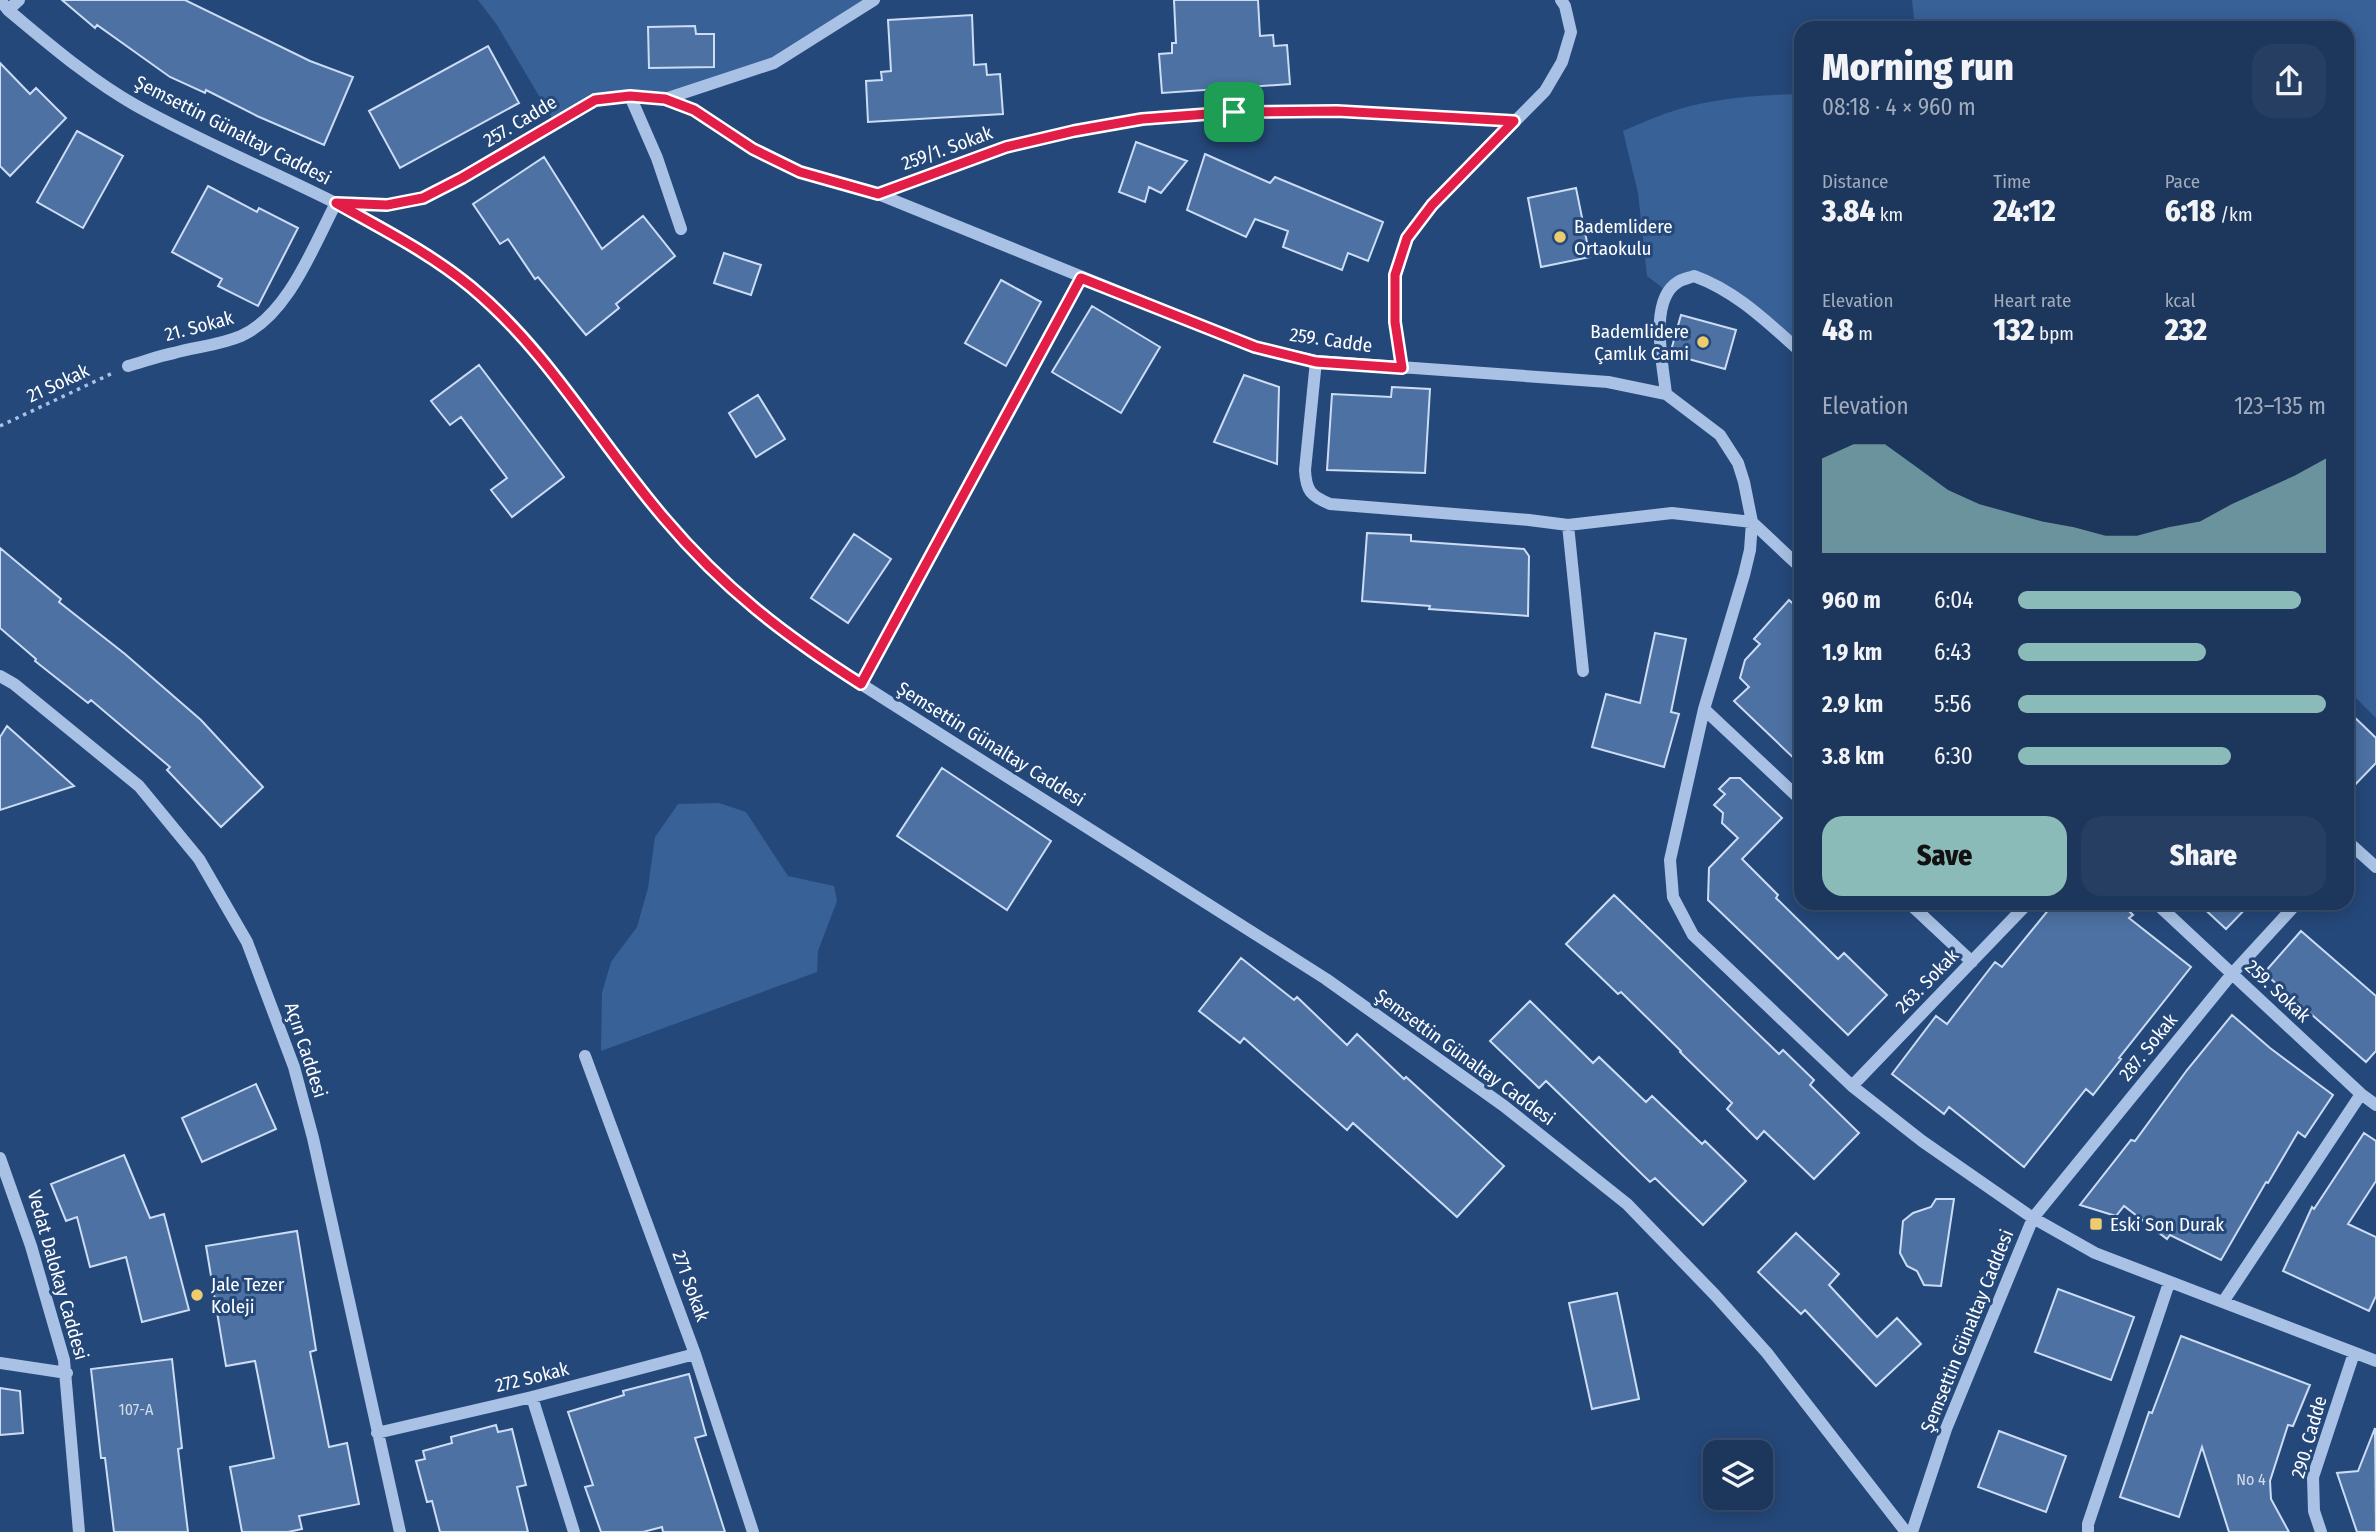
<!DOCTYPE html>
<html lang="en">
<head>
<meta charset="utf-8">
<style>
	body { margin:0; font-family:"Fira Sans Condensed",sans-serif; background:#253e62; color:#f1f3f6; height:100vh; display:flex; flex-direction:column; font-size:26px; white-space:nowrap }
	* { box-sizing:border-box; margin:0 }
	p { font-size:23px; color:#a0abbb }
	.icon { flex:none; width:38px; height:38px; fill:none; stroke:currentColor; stroke-width:2; stroke-linecap:round; stroke-linejoin:round }
	.map { position:relative; flex:1; overflow:hidden }
	.panel { position:absolute; left:1794px; top:21px; width:560px; height:889px; display:flex; flex-direction:column; background:#1c365c; border-radius:21px; box-shadow:0 4px 18px #0003,0 0 0 2px #3a5072 }
	.panel>* { flex:none }
	.controls { position:absolute; left:1703px; top:1440px; display:grid; gap:14px }
	.controls a { display:grid; place-items:center; width:70px; height:70px; border-radius:14px; background:#1c365c; box-shadow:0 4px 18px #0003,0 0 0 2px #3a5072; font-size:35px }
	.pin { position:absolute; display:grid; place-items:center; width:60px; height:60px; color:#fff; margin:-30px; border-radius:14px; box-shadow:0 4px 10px #0006 }
	.round { display:grid; place-items:center; flex:none; width:74px; height:74px; border-radius:21px; background:#253e62 }
	.headline { display:flex; align-items:center; justify-content:space-between; height:119px; padding:0 28px }
	h1 { font-size:38px; font-weight:800; line-height:52px }
	.figures { display:grid; grid-template-columns:repeat(3,1fr); gap:10px; height:119px; padding:7px 28px }
	.figures div { display:grid; align-content:center }
	.figures b { font-size:30px; font-weight:800 }
	.figures small { font-size:19px; font-weight:400 }
	.figures p { font-size:19px }
	.chart { height:196px; padding:14px 28px }
	.chart p { display:flex; justify-content:space-between }
	.chart svg { width:100%; height:126px; margin-top:7px; fill:#8bbbb9; opacity:.7 }
	.cta { display:flex; gap:14px; margin-top:auto; padding:14px 28px }
	.cta a { flex:1; height:80px; border-radius:21px; background:#8bbbb9; color:#111; font-size:28px; font-weight:800; line-height:80px; text-align:center }
	.cta a+a { background:#253e62; color:#f1f3f6 }
	ul { padding:0 28px; list-style:none; font-size:23px }
	li { display:grid; grid-template-columns:112px 84px 1fr; align-items:center; height:52px }
	li i { height:18px; border-radius:9px; background:#8bbbb9 }
	.map>svg:first-child { display:block }
	.green { fill:#386198 }
	.building { fill:#4d71a3; stroke:#cbdcf4; stroke-width:2 }
	.lines { fill:none; stroke-linecap:round; stroke-linejoin:round }
	.path { stroke:#a8c1e4; stroke-width:3.5; stroke-dasharray:3.5 5; stroke-linecap:butt }
	.minor { stroke:#a8c1e4; stroke-width:12 }
	.route-casing { stroke:#fff; stroke-width:14 }
	.route { stroke:#e11d48; stroke-width:9 }
	.poi-dot { fill:#eecc6d; stroke:#25487a; stroke-width:2.5 }
	.labels { text-anchor:middle; dominant-baseline:central; stroke-width:6; stroke-linejoin:round; paint-order:stroke }
	.number-label { font-size:16px; fill:#d2dce8 }
	.street-label { font-size:19px; fill:#fff; stroke:#25487a }
	.poi-label { font-size:19px; fill:#fff; stroke:#25487a; text-anchor:start }
</style>
</head>
<body>
<div class="map">
<svg width="2376" height="1532" viewBox="0 0 2376 1532">
	<rect width="100%" height="100%" fill="#25487a"/>
	<path class="green" d="M 478,0 L 874,0 L 774,63 L 665,99 L 595,100 L 555,123 L 497,25 Z
		M 1912,0 L 2376,0 L 2376,718 L 2347,689 L 2347,28 L 1915,28 Z
		M 1801,94 L 1801,352 L 1750,306 L 1693,276 L 1669,293 L 1647,276 L 1638,193 L 1623,131 C 1637,125 1650,119 1664,114 C 1707,98 1755,95 1801,94 Z
		M 719,803 L 746,812 L 788,876 L 834,886 L 837,901 L 818,951 L 817,972 L 601,1051 L 602,993 L 611,962 L 637,927 L 648,888 L 655,837 L 678,804 Z"/>
	<path class="building" d="M 62,0 L 185,0 L 310,61 L 353,77 L 324,145 L 257,116 L 206,90 L 205,93 L 170,77 L 97,25 L 95,28 Z
		M 1174,0 L 1258,0 L 1260,36 L 1273,35 L 1274,46 L 1287,45 L 1290,84 L 1162,93 L 1159,54 L 1172,53 L 1172,43 L 1176,43 Z
		M 972,15 L 974,65 L 986,64 L 987,75 L 1000,74 L 1003,114 L 868,122 L 866,81 L 882,80 L 881,72 L 891,71 L 888,20 Z
		M 695,26 L 696,34 L 714,34 L 714,67 L 649,68 L 648,27 Z
		M 488,46 L 519,103 L 400,168 L 369,111 Z
		M 0,63 L 30,94 L 36,88 L 66,118 L 10,176 L 0,166 Z
		M 77,131 L 123,156 L 83,228 L 37,202 Z
		M 1136,142 L 1187,161 L 1161,193 L 1149,187 L 1145,202 L 1119,192 Z
		M 1205,154 L 1270,183 L 1275,177 L 1383,222 L 1368,261 L 1348,253 L 1342,270 L 1283,247 L 1288,231 L 1255,219 L 1246,237 L 1187,210 Z
		M 544,157 L 602,249 L 643,216 L 675,256 L 616,304 L 619,308 L 586,335 L 538,277 L 535,279 L 508,239 L 500,244 L 473,204 Z
		M 208,186 L 257,212 L 259,208 L 298,228 L 258,306 L 218,286 L 222,279 L 172,252 Z
		M 1576,188 L 1590,257 L 1541,267 L 1528,198 Z
		M 724,253 L 761,265 L 751,295 L 714,283 Z
		M 1001,280 L 1041,302 L 1006,366 L 965,343 Z
		M 1092,306 L 1160,347 L 1121,413 L 1052,372 Z
		M 1681,315 L 1736,330 L 1725,369 L 1670,354 Z
		M 479,365 L 564,477 L 512,517 L 491,490 L 507,478 L 461,417 L 450,425 L 431,401 Z
		M 1244,375 L 1279,387 L 1277,464 L 1214,442 Z
		M 1392,387 L 1430,389 L 1425,473 L 1327,470 L 1332,394 L 1391,397 Z
		M 758,395 L 785,439 L 756,457 L 729,413 Z
		M 1367,533 L 1411,535 L 1411,541 L 1524,549 L 1529,556 L 1528,616 L 1429,609 L 1430,606 L 1362,601 Z
		M 854,534 L 891,559 L 848,623 L 811,598 Z
		M 0,548 L 61,599 L 59,602 L 125,654 L 201,720 L 263,787 L 221,827 L 167,770 L 170,767 L 91,700 L 88,703 L 35,661 L 36,659 L 0,628 Z
		M 1789,600 L 1801,611 L 1801,765 L 1734,701 L 1749,687 L 1740,678 L 1745,660 L 1760,644 L 1754,639 Z
		M 1655,633 L 1686,639 L 1671,712 L 1679,714 L 1664,767 L 1592,747 L 1606,694 L 1640,703 Z
		M 2347,710 L 2376,738 L 2376,763 L 2347,793 Z
		M 7,726 L 74,786 L 0,810 L 0,737 Z
		M 942,768 L 1051,841 L 1007,910 L 897,836 Z
		M 1730,778 L 1740,778 L 1782,818 L 1742,859 L 1778,895 L 1776,898 L 1838,959 L 1844,953 L 1887,995 L 1848,1035 L 1708,900 L 1709,868 L 1738,838 L 1722,823 L 1723,813 L 1714,805 L 1725,794 L 1719,789 Z
		M 1614,895 L 1779,1054 L 1783,1050 L 1814,1080 L 1810,1085 L 1859,1133 L 1814,1179 L 1764,1131 L 1757,1139 L 1727,1109 L 1732,1103 L 1680,1052 L 1681,1051 L 1621,992 L 1618,994 L 1566,944 Z
		M 2054,903 L 2121,903 L 2133,915 L 2129,918 L 2191,967 L 2119,1058 L 2121,1059 L 2093,1095 L 2086,1089 L 2024,1167 L 1949,1107 L 1944,1114 L 1892,1074 L 1936,1016 L 1947,1024 L 1995,962 L 2002,967 Z
		M 2198,903 L 2251,903 L 2226,929 Z
		M 2301,931 L 2376,996 L 2376,1051 L 2366,1062 L 2264,973 Z
		M 1241,958 L 1294,1000 L 1297,997 L 1347,1045 L 1357,1034 L 1404,1079 L 1406,1077 L 1504,1166 L 1457,1217 L 1353,1123 L 1347,1130 L 1244,1038 L 1240,1043 L 1199,1011 Z
		M 1530,1001 L 1593,1063 L 1599,1057 L 1646,1102 L 1652,1096 L 1702,1144 L 1705,1141 L 1746,1181 L 1703,1225 L 1655,1178 L 1650,1182 L 1546,1081 L 1539,1088 L 1490,1041 Z
		M 2232,1015 L 2270,1048 L 2333,1095 L 2305,1137 L 2298,1132 L 2268,1183 L 2266,1182 L 2221,1260 L 2170,1235 L 2167,1239 L 2124,1206 L 2116,1216 L 2080,1205 L 2131,1140 L 2135,1141 L 2187,1070 Z
		M 256,1084 L 276,1129 L 202,1162 L 182,1118 Z
		M 2364,1133 L 2376,1141 L 2376,1181 L 2348,1224 L 2376,1237 L 2376,1296 L 2369,1311 L 2283,1271 L 2312,1207 L 2314,1209 Z
		M 124,1155 L 150,1218 L 164,1214 L 189,1310 L 142,1322 L 126,1257 L 90,1267 L 77,1217 L 66,1221 L 51,1184 Z
		M 1936,1199 L 1954,1199 L 1941,1286 L 1924,1285 L 1917,1271 L 1907,1266 L 1900,1253 L 1903,1221 L 1913,1213 L 1931,1207 Z
		M 297,1231 L 316,1350 L 310,1352 L 329,1447 L 347,1443 L 359,1504 L 299,1516 L 302,1529 L 288,1532 L 242,1532 L 230,1467 L 274,1458 L 255,1361 L 226,1366 L 206,1246 Z
		M 1796,1233 L 1839,1274 L 1829,1285 L 1877,1337 L 1897,1318 L 1921,1344 L 1876,1386 L 1805,1310 L 1801,1314 L 1758,1272 Z
		M 2058,1289 L 2134,1317 L 2111,1380 L 2035,1352 Z
		M 1617,1293 L 1639,1399 L 1592,1409 L 1569,1303 Z
		M 2181,1336 L 2310,1385 L 2293,1426 L 2288,1425 L 2270,1481 L 2271,1499 L 2289,1532 L 2229,1532 L 2202,1447 L 2179,1517 L 2120,1497 L 2149,1412 L 2152,1413 Z
		M 172,1359 L 182,1448 L 178,1449 L 188,1532 L 114,1532 L 105,1458 L 101,1458 L 91,1369 Z
		M 689,1374 L 706,1435 L 695,1438 L 725,1532 L 663,1532 L 662,1527 L 643,1532 L 601,1532 L 585,1487 L 593,1485 L 568,1412 L 624,1395 L 623,1391 Z
		M 0,1388 L 20,1391 L 23,1433 L 0,1435 Z
		M 496,1425 L 498,1432 L 512,1429 L 526,1485 L 517,1487 L 528,1532 L 440,1532 L 432,1501 L 427,1502 L 416,1461 L 425,1459 L 423,1451 L 452,1443 L 451,1437 Z
		M 2375,1428 L 2376,1532 L 2357,1532 L 2337,1473 L 2358,1471 Z
		M 1999,1431 L 2066,1456 L 2046,1512 L 1978,1487 Z"/>
	<g class="lines">
		<path class="path" d="M 0,426 L 115,372"/>
		<path class="minor" d="M 0,0 L 8,10 C 48,43 89,79 135,105 C 245,167 371,206 470,286 C 549,351 598,441 663,517 C 711,574 760,615 820,658 L 1326,979 L 1504,1106 L 1627,1204 L 1715,1295 L 1767,1353 L 1906,1532
			M 8,10 L 19,0
			M 630,96 L 657,158 L 681,229
			M 665,99 L 694,110 L 753,149 L 800,172 L 878,194 L 1006,147 L 1074,131 L 1142,119 L 1234,112 L 1337,111 L 1514,121
			M 878,194 L 1255,347 L 1316,361 L 1608,382 L 1666,394 C 1663,364 1648,300 1678,282 C 1682,279 1689,278 1694,276 C 1736,291 1767,322 1801,352
			M 1316,361 L 1305,470 C 1306,491 1311,496 1330,504 L 1529,520 L 1568,525 L 1672,513 L 1752,522
			M 128,366 C 143,362 158,356 174,353 C 196,347 220,345 241,336 C 288,315 313,247 336,203 L 387,205 L 423,198 L 462,178 L 595,100 L 630,96 L 665,99 L 774,63 L 874,0
			M 1402,368 L 1395,322 L 1395,275 L 1407,238 L 1432,205 L 1545,91 L 1562,62 L 1571,32 L 1565,6 L 1561,0
			M 1666,394 L 1720,435 L 1738,463 L 1744,482 L 1752,522 L 1750,550 L 1744,575 L 1704,709 L 1670,860 L 1673,897 L 1693,935 L 1852,1086 L 1922,1141 L 2033,1218 L 2095,1253 L 2376,1361
			M 1752,522 L 1801,568
			M 1568,525 L 1583,671
			M 0,676 L 14,684 L 139,786 L 199,859 L 247,942 L 294,1067 L 313,1138 L 400,1532
			M 861,684 L 1081,278
			M 1704,709 L 1801,800
			M 2347,841 L 2376,867
			M 1909,903 L 1972,962
			M 2156,903 L 2361,1094 L 2376,1105
			M 585,1056 L 695,1354 L 753,1532
			M 1852,1086 L 2028,903
			M 0,1158 L 31,1246 L 64,1360 L 79,1532
			M 2223,1302 L 2361,1094
			M 0,1363 L 67,1373
			M 532,1397 L 574,1532
			M 377,1433 L 532,1397 L 695,1354
			M 1912,1532 L 1946,1429 L 2033,1218 L 2231,975 L 2297,903
			M 2088,1532 L 2088,1524 L 2169,1283
			M 2321,1532 L 2314,1511 L 2313,1477 L 2354,1353"/>
	</g>
	<g class="lines">
		<defs>
			<path id="route" d="M 630,96 L 665,99 L 694,110 L 753,149 L 800,172 L 878,194 L 1006,147 L 1074,131 L 1142,119 L 1234,112 L 1337,111 L 1514,121 L 1432,205 L 1407,238 L 1395,275 L 1395,322 L 1402,368 L 1316,362 L 1255,347 L 1081,278 L 861,684 C 784,635 723,588 664,518 C 598,441 549,352 471,287 C 430,253 382,229 336,203 L 387,205 L 423,198 L 462,178 L 595,100 Z"/>
		</defs>
		<use href="#route" class="route-casing"/>
		<use href="#route" class="route"/>
	</g>
	<g class="poi-dot">
		<circle cx="1560" cy="237" r="7"/>
		<circle cx="1703" cy="342" r="7"/>
		<rect x="2089" y="1217" width="14" height="14" rx="3.5"/>
		<circle cx="197" cy="1295" r="7"/>
	</g>
	<g class="labels">
		<g class="number-label">
			<text x="136" y="1409">107-A</text>
			<text x="2251" y="1479">No 4</text>
		</g>
		<g class="street-label">
			<text transform="translate(520 121) rotate(-31)">257. Cadde</text>
			<text transform="translate(233 130) rotate(27)">Şemsettin Günaltay Caddesi</text>
			<text transform="translate(947 148) rotate(-20)">259/1. Sokak</text>
			<text transform="translate(199 326) rotate(-15)">21. Sokak</text>
			<text transform="translate(1331 340) rotate(8)">259. Cadde</text>
			<text transform="translate(58 383) rotate(-25)">21 Sokak</text>
			<text transform="translate(991 744) rotate(32)">Şemsettin Günaltay Caddesi</text>
			<text transform="translate(1927 981) rotate(-46)">263. Sokak</text>
			<text transform="translate(2278 991) rotate(43)">259. Sokak</text>
			<text transform="translate(2148 1047) rotate(-51)">287. Sokak</text>
			<text transform="translate(306 1050) rotate(72)">Açın Caddesi</text>
			<text transform="translate(1465 1057) rotate(36)">Şemsettin Günaltay Caddesi</text>
			<text transform="translate(58 1275) rotate(74)">Vedat Dalokay Caddesi</text>
			<text transform="translate(691 1286) rotate(70)">271 Sokak</text>
			<text transform="translate(1967 1331) rotate(-68)">Şemsettin Günaltay Caddesi</text>
			<text transform="translate(532 1377) rotate(-14)">272 Sokak</text>
			<text transform="translate(2309 1437) rotate(-74)">290. Cadde</text>
		</g>
		<g class="poi-label">
			<text x="1574" y="226">Bademlidere<tspan x="1574" dy="22">Ortaokulu</tspan></text>
			<text x="1689" y="331" text-anchor="end">Bademlidere<tspan x="1689" dy="22">Çamlık Cami</tspan></text>
			<text x="2110" y="1224">Eski Son Durak</text>
			<text x="211" y="1284">Jale Tezer<tspan x="211" dy="22">Koleji</tspan></text>
		</g>
	</g>
</svg>
<div class="controls">
<a><svg class="icon" aria-label="layers" viewBox="0 0 24 24"><path d="M12 4l9 5-9 5-9-5zM3 14l9 5 9-5"/></svg></a>
</div>
<div class="pin" style="left:1234px;top:112px;background:#1e9e55"><svg class="icon" aria-label="arrive" viewBox="0 0 24 24"><path d="M6 21V4h12l-3 4 3 4H6"/></svg></div>
<section class="panel">
<div class="headline"><div><h1>Morning run</h1><p>08:18 · 4 × 960 m</p></div><a class="round"><svg class="icon" aria-label="share" viewBox="0 0 24 24"><path d="M12 15V3M7 8l5-5 5 5M5 13v7h14v-7"/></svg></a></div>
<div class="figures">
<div><p>Distance</p><b>3.84<small> km</small></b></div>
<div><p>Time</p><b>24:12</b></div>
<div><p>Pace</p><b>6:18<small> /km</small></b></div>
</div>
<div class="figures">
<div><p>Elevation</p><b>48<small> m</small></b></div>
<div><p>Heart rate</p><b>132<small> bpm</small></b></div>
<div><p>kcal</p><b>232</b></div>
</div>
<div class="chart"><p><span>Elevation</span>123–135 m</p>
<svg viewBox="0 0 160 44" preserveAspectRatio="none"><path d="M0 44V11L10 6L20 6L30 14L40 22L50 27L60 30L70 33L80 35L90 38L100 38L110 35L120 33L130 27L140 22L150 17L160 11V44z"/></svg>
</div>
<ul>
<li><b>960 m</b>6:04<i style="width:92%"></i></li>
<li><b>1.9 km</b>6:43<i style="width:61%"></i></li>
<li><b>2.9 km</b>5:56<i style="width:100%"></i></li>
<li><b>3.8 km</b>6:30<i style="width:69%"></i></li>
</ul>
<div class="cta"><a>Save</a><a>Share</a></div>
</section>
</div>
</body>
</html>
